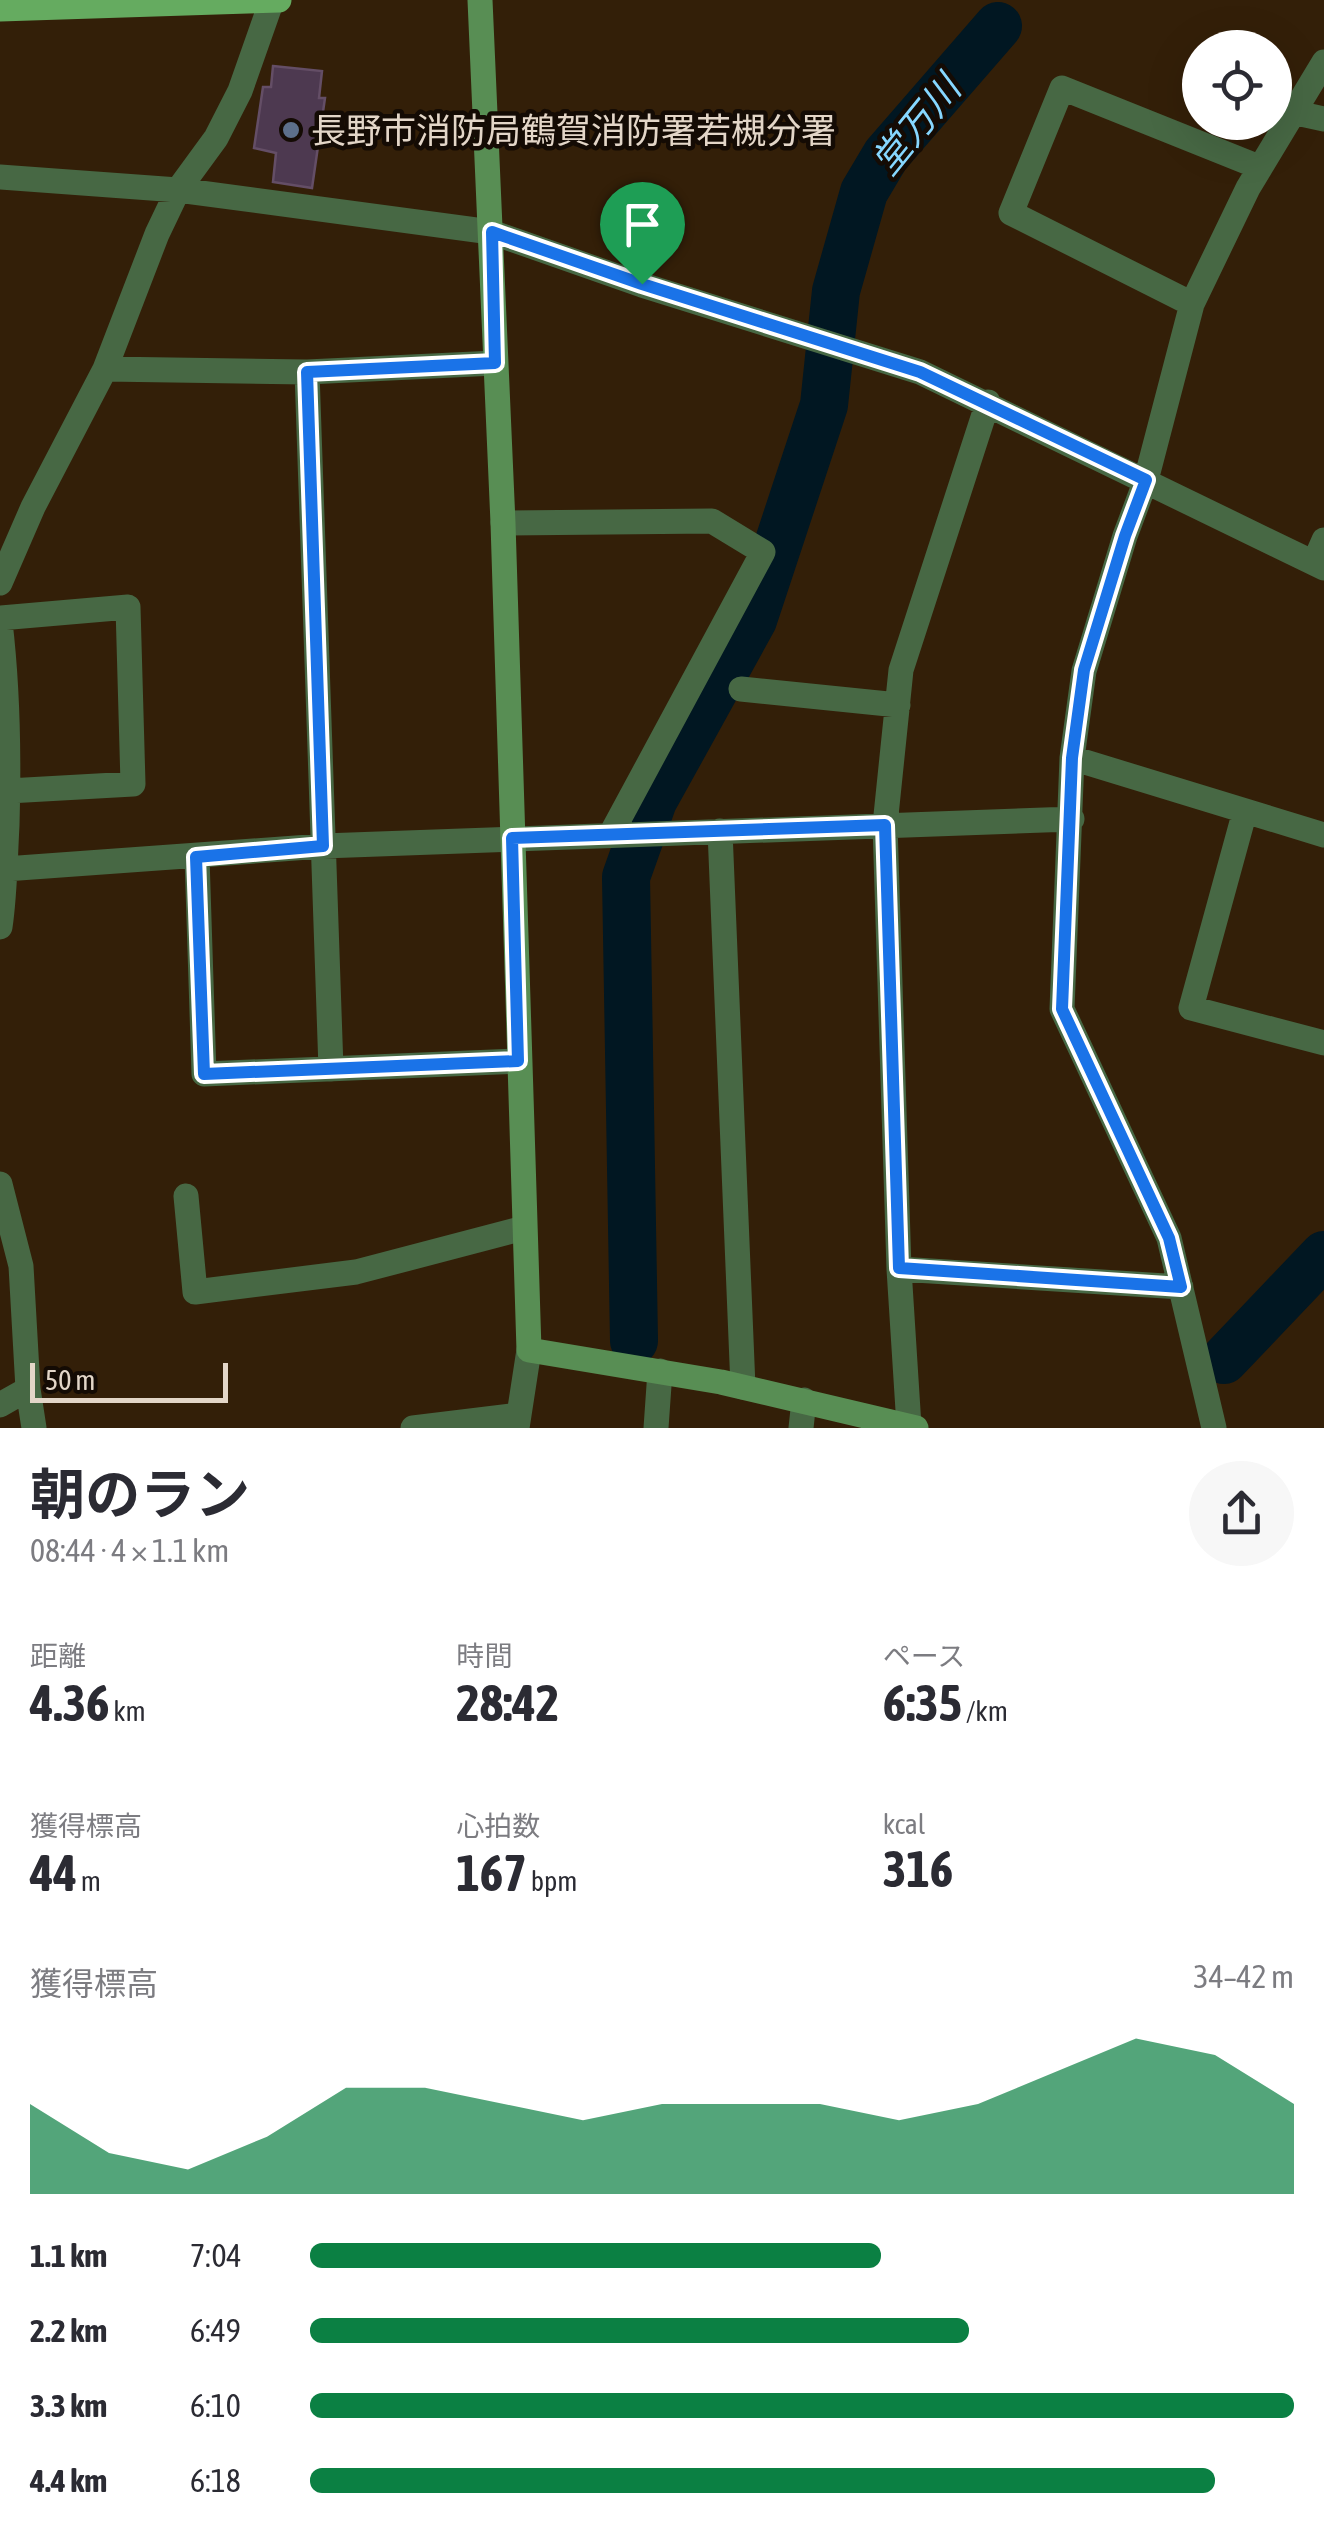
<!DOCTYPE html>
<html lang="ja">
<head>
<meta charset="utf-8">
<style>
	body { margin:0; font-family:"Asap Condensed","Noto Sans JP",sans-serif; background:#f7f7f7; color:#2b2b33; height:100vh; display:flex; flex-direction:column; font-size:38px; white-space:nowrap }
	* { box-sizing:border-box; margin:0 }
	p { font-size:32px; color:#7c7c81 }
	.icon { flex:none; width:55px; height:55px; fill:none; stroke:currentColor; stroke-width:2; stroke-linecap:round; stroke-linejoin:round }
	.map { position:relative; height:1428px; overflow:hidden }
	.drawer { display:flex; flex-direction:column; background:#fff; flex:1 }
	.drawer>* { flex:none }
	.tools { position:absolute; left:1182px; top:30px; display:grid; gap:20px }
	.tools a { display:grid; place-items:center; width:110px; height:110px; border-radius:50%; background:#fff; box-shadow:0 10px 40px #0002; font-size:50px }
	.scale { position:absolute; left:30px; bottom:25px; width:198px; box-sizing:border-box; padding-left:10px; border:5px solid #e3d6c8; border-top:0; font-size:28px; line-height:35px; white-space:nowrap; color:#e3d6c8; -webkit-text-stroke:8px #140b04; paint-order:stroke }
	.pin { position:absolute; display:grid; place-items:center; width:85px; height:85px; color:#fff; margin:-102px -42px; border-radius:50% 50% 50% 0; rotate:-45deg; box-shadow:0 0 10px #0007 }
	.pin .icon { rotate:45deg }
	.round { display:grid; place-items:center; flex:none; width:105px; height:105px; border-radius:52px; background:#f7f7f7 }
	.headline { display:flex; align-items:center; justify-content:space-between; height:170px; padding:0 30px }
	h1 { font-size:55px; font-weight:700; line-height:75px }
	.figures { display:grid; grid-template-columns:repeat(3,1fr); gap:15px; height:170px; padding:10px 30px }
	.figures div { display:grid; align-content:center }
	.figures b { font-size:50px; font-weight:700 }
	.figures small { font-size:28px; font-weight:400 }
	.figures p { font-size:28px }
	.chart { height:280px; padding:20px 30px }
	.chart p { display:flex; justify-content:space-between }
	.chart svg { width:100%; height:180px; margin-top:10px; fill:#0b8043; opacity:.7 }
	ul { padding:0 30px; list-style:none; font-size:32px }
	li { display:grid; grid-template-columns:160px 120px 1fr; align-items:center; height:75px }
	li i { height:25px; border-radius:12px; background:#0b8043 }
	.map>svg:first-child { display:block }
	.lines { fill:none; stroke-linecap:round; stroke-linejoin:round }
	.river { stroke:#011722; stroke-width:48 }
	.building { fill:#4d3950; stroke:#644e66; stroke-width:2.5 }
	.street { stroke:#476844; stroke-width:25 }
	.secondary { stroke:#588e54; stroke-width:25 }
	.primary { stroke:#65ab60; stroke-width:25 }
	.route-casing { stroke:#fff; stroke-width:20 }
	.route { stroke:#1a73e8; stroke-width:12 }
	.service-dot { fill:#5c6f8a; stroke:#140b04; stroke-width:4 }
	.labels { text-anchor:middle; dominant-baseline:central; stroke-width:9; stroke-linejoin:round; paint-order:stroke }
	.poi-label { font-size:35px; fill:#e3d6c8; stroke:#140b04; text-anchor:start }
	.water-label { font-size:38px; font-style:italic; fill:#86d7ff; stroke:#140b04 }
</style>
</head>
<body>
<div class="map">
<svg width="1324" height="1428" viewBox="0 0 1324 1428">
	<rect width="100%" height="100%" fill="#331f08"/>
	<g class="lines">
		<path class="river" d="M 634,1341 L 626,877 L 653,801 L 753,620 L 824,405 L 836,291 L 864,192 L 886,155 L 998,26
			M 1224,1360 L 1324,1255"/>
	</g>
	<path class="building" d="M 273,66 L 322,71 L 319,98 L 325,98 L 312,188 L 273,182 L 276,153 L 254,148 L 263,87 L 271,87 Z"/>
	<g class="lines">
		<path class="street" d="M 1292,112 L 1324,119
			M 0,177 L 178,190 L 491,232 L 642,285 L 920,372 L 1324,568
			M 1192,304 L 1011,213 L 1062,88 L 1259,167
			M 105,369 L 307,372 L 495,363
			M 307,372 L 331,1069
			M 503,523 L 712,521 L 763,552 L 611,834
			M 1314,563 L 1324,540
			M 0,583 L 33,507 L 105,369 L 157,234 L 178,190 L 216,138 L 240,91 L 272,0
			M 0,618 L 128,607 L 133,784 L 8,791
			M 0,622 C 8,690 9,757 7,825 C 5,860 5,893 0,927
			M 741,689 L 898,705
			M 1072,758 L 1324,835
			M 1245,811 L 1191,1008 L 1324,1043
			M 720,831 L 743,1387
			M 197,857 L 204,1074 L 519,1061
			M 5,869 L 323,846 L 1072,819
			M 0,1184 L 21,1266 L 28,1389 L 34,1428
			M 186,1196 L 195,1292 L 356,1272 L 524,1228
			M 899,1269 L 1181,1287
			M 0,1405 L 28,1389
			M 909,1426 L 899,1269 L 885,825 L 901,670 L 988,402
			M 413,1428 L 519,1415
			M 517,1428 L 529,1350
			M 656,1428 L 660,1371
			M 801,1428 L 804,1400
			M 1214,1428 L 1169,1238 L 1062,1009 L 1072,758 L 1084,671 L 1125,536 L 1146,480 L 1192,304 L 1248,188 L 1324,62"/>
		<path class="secondary" d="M 480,0 L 503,523 L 529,1350 L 721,1382 L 916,1428"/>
		<path class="primary" d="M 0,9 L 279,0"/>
	</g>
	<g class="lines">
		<defs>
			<path id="route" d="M 492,232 L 642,284 L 920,372 L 1146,480 L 1125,536 L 1084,670 L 1072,758 L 1062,1009 L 1169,1238 L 1181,1287 L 899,1268 L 885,825 L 512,838 L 518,1061 L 204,1074 L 196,857 L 323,846 L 307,372 L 495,363 Z"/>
		</defs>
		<use href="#route" class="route-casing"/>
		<use href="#route" class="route"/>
	</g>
	<circle class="service-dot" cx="291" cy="130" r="10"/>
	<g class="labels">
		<g class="poi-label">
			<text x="311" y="130">長野市消防局鶴賀消防署若槻分署</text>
		</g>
		<g class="water-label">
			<text transform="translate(916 125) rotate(-51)">堂万川</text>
		</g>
	</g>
</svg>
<div class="tools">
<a><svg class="icon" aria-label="locate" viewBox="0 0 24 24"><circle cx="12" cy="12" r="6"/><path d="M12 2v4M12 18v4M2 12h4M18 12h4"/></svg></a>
</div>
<div class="scale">50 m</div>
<div class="pin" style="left:642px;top:284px;background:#1e9e55"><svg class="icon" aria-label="arrive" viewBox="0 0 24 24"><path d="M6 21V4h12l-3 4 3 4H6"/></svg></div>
</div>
<section class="drawer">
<div class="headline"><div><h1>朝のラン</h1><p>08:44 · 4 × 1.1 km</p></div><a class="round"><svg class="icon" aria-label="share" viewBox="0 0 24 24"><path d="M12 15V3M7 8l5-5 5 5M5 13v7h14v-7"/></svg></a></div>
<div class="figures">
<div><p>距離</p><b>4.36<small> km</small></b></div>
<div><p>時間</p><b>28:42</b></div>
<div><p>ペース</p><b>6:35<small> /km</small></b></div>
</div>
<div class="figures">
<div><p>獲得標高</p><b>44<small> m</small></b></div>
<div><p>心拍数</p><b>167<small> bpm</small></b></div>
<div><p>kcal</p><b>316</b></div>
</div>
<div class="chart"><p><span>獲得標高</span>34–42 m</p>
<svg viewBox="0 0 160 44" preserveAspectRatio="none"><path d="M0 44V22L10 34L20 38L30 30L40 18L50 18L60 22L70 26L80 22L90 22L100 22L110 26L120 22L130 14L140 6L150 10L160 22V44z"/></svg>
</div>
<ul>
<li><b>1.1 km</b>7:04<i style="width:58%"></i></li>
<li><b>2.2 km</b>6:49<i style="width:67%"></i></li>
<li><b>3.3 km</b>6:10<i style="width:100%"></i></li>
<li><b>4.4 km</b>6:18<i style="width:92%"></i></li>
</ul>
</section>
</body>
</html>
